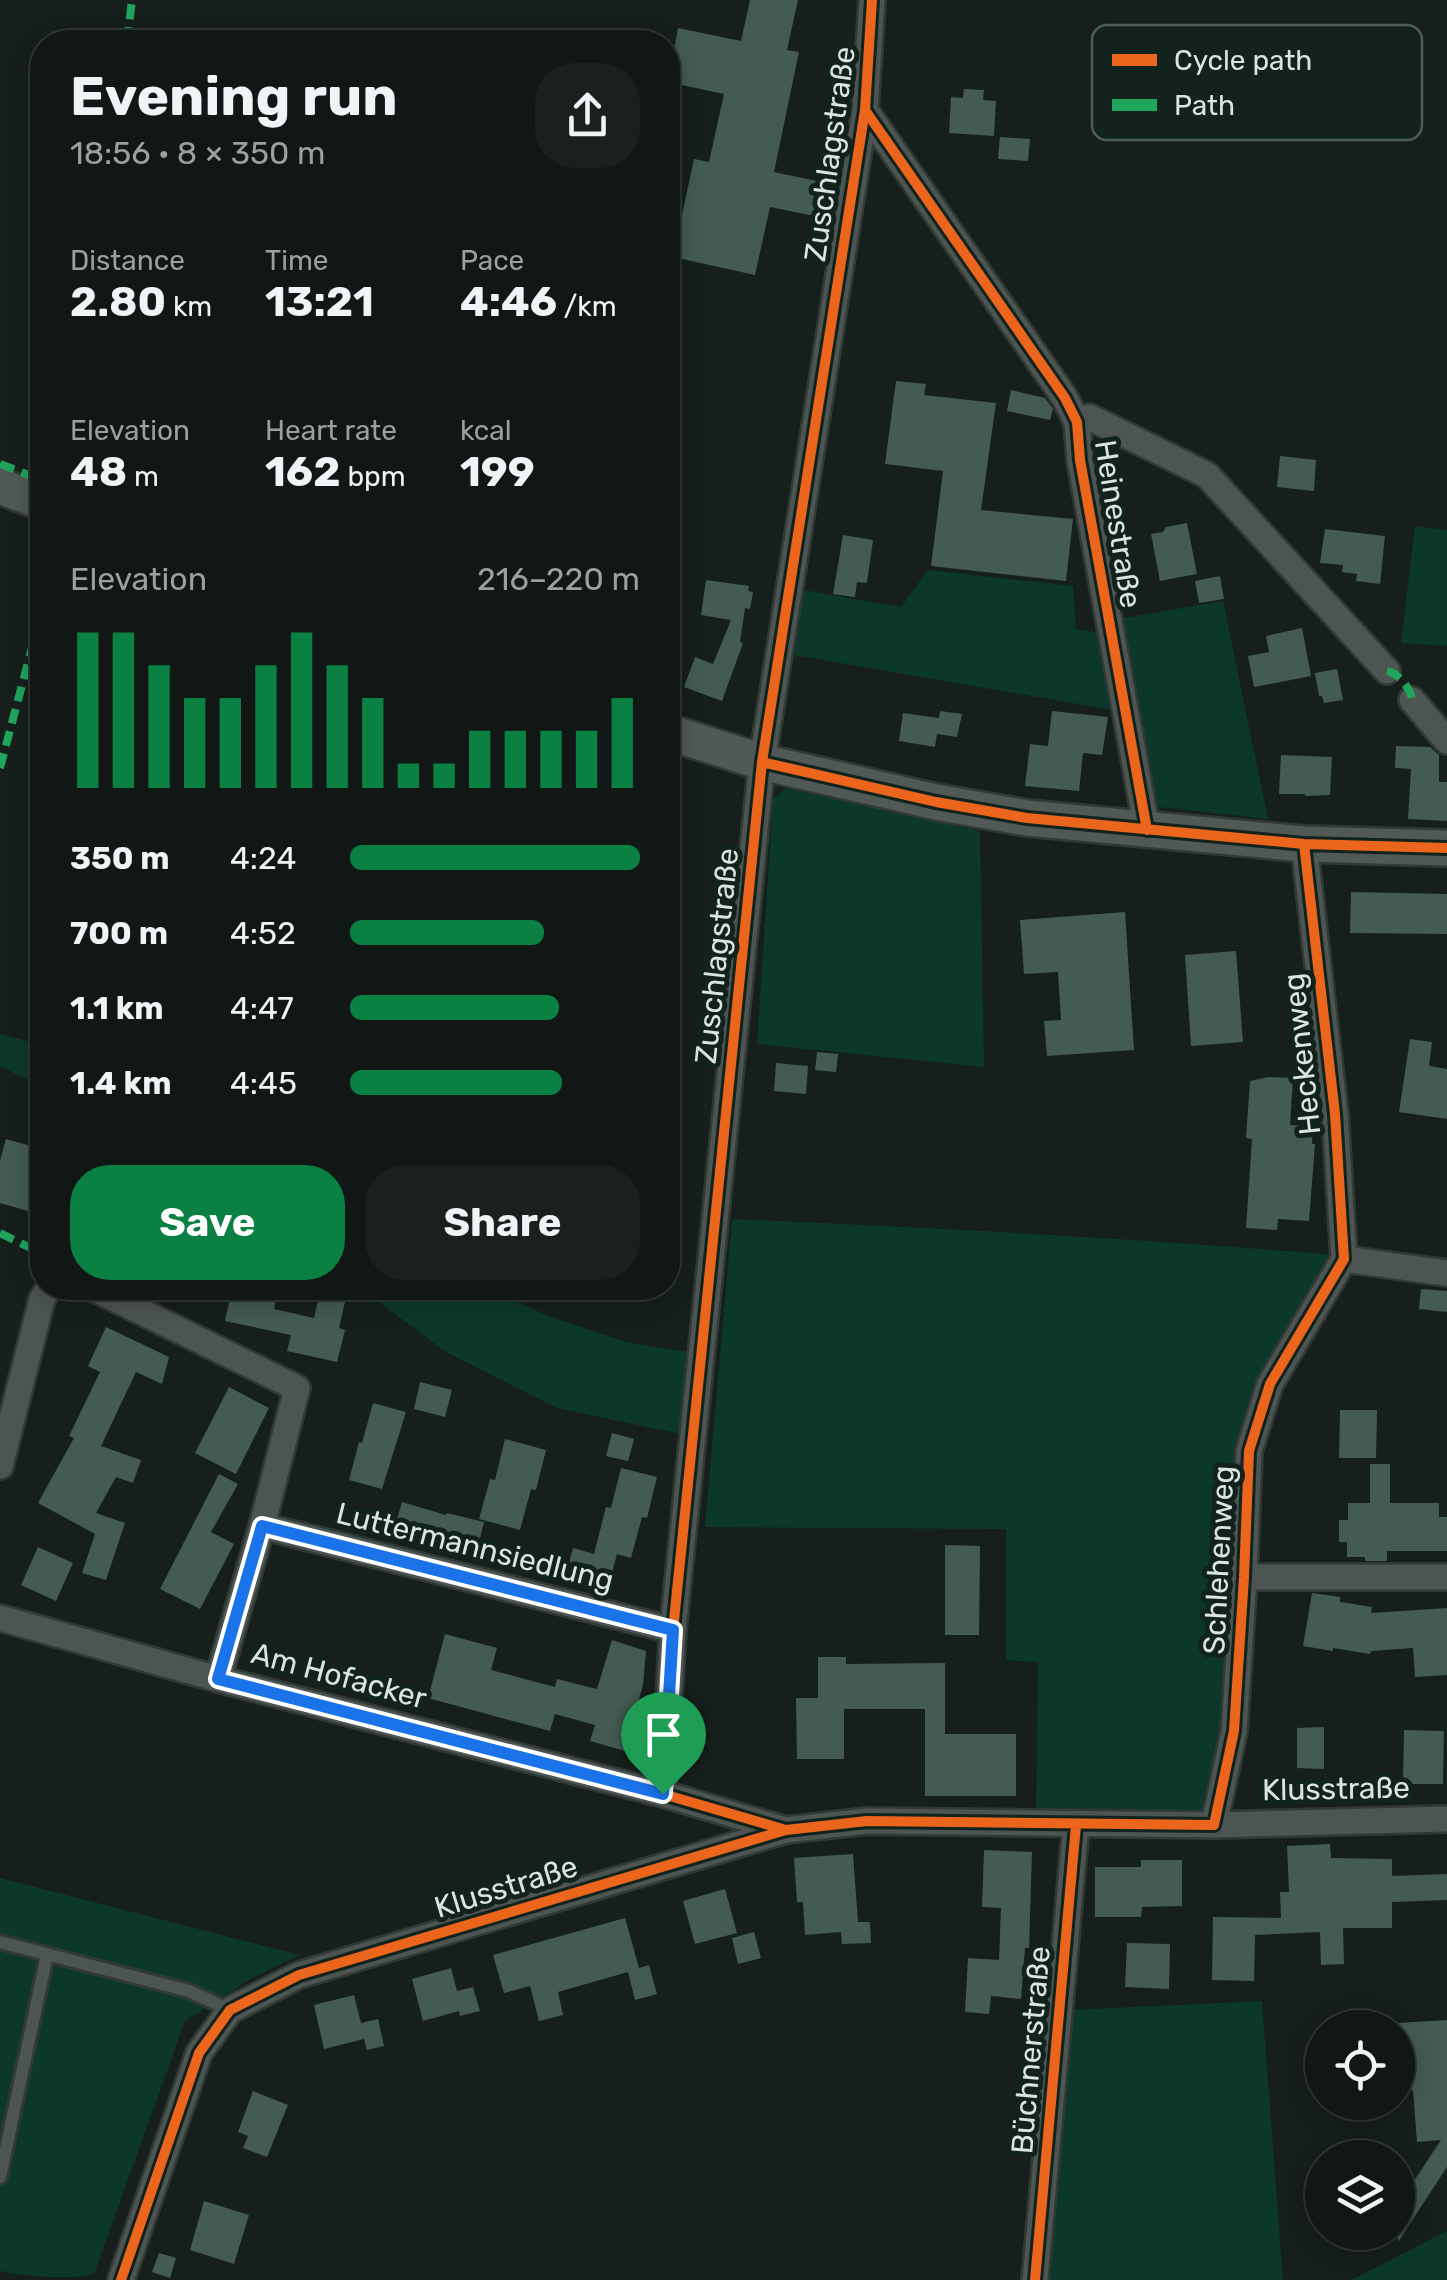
<!DOCTYPE html>
<html lang="en">
<head>
<meta charset="utf-8">
<style>
	body { margin:0; font-family:Rubik,sans-serif; background:#19201e; color:#f1f3f6; height:100vh; display:flex; flex-direction:column; font-size:38px; white-space:nowrap }
	* { box-sizing:border-box; margin:0 }
	p { font-size:32px; color:#9c9fa0 }
	.icon { flex:none; width:55px; height:55px; fill:none; stroke:currentColor; stroke-width:2; stroke-linecap:round; stroke-linejoin:round }
	.map { position:relative; flex:1; overflow:hidden }
	.details { position:absolute; left:30px; top:30px; width:650px; height:1270px; display:flex; flex-direction:column; background:#101715; border-radius:40px; box-shadow:0 5px 25px #0003,0 0 0 2px #303634 }
	.details>* { flex:none }
	.tools { position:absolute; left:1305px; top:2010px; display:grid; gap:20px }
	.tools a { display:grid; place-items:center; width:110px; height:110px; border-radius:50%; background:#101715; box-shadow:0 5px 25px #0003,0 0 0 2px #303634; font-size:50px }
	.pin { position:absolute; display:grid; place-items:center; width:85px; height:85px; color:#fff; margin:-102px -42px; border-radius:50% 50% 50% 0; rotate:-45deg; box-shadow:0 0 10px #0007 }
	.pin .icon { rotate:45deg }
	.round { display:grid; place-items:center; flex:none; width:105px; height:105px; border-radius:40px; background:#19201e }
	.head { display:flex; align-items:center; justify-content:space-between; height:170px; padding:0 40px }
	h1 { font-size:55px; font-weight:700; line-height:75px }
	.stats { display:grid; grid-template-columns:repeat(3,1fr); gap:15px; height:170px; padding:10px 40px }
	.stats div { display:grid; align-content:center }
	.stats b { font-size:42px; font-weight:700 }
	.stats small { font-size:28px; font-weight:400 }
	.stats p { font-size:28px }
	.chart { height:280px; padding:20px 40px }
	.chart p { display:flex; justify-content:space-between }
	.chart svg { width:100%; height:180px; margin-top:10px; stroke:#0b8043; stroke-width:6 }
	.cta { display:flex; gap:20px; margin-top:auto; padding:20px 40px }
	.cta a { flex:1; height:115px; border-radius:40px; background:#0b8043; color:#fff; font-size:40px; font-weight:700; line-height:115px; text-align:center }
	.cta a+a { background:#19201e; color:#f1f3f6 }
	ul { padding:0 40px; list-style:none; font-size:32px }
	li { display:grid; grid-template-columns:160px 120px 1fr; align-items:center; height:75px }
	li i { height:25px; border-radius:12px; background:#0b8043 }
	.map>svg:first-child { display:block }
	.green { fill:#0c382b }
	.building { fill:#435b53 }
	.lines { fill:none; stroke-linecap:round; stroke-linejoin:round }
	.lane-casing { stroke:#313935; stroke-width:18 }
	.street-casing { stroke:#313935; stroke-width:30 }
	.secondary-casing { stroke:#313935; stroke-width:40 }
	.lane { stroke:#4d5552; stroke-width:12 }
	.street { stroke:#4d5552; stroke-width:25 }
	.secondary { stroke:#505955; stroke-width:35 }
	.quiet { stroke:#20a55d; stroke-width:8; stroke-dasharray:15 8; stroke-linecap:butt }
	.cycleway-casing { stroke:#12231d; stroke-width:16 }
	.cycleway { stroke:#eb651d; stroke-width:10 }
	.route-casing { stroke:#fff; stroke-width:20 }
	.route { stroke:#1a73e8; stroke-width:12 }
	.labels { text-anchor:middle; dominant-baseline:central; stroke-width:10; stroke-linejoin:round; paint-order:stroke }
	.street-label { font-size:30px; fill:#dae5e0; stroke:#12231d }
	.key { fill:#12231d; stroke:#4e5d58; stroke-width:2.5 }
	.key-label { font-size:28px; fill:#dae5e0 }
</style>
</head>
<body>
<div class="map">
<svg width="1447" height="2280" viewBox="0 0 1447 2280">
	<rect width="100%" height="100%" fill="#161f1c"/>
	<path class="green" d="M 1415,526 L 1447,530 L 1447,646 L 1401,643 Z
		M 928,570 L 1073,586 L 1076,629 L 1105,634 L 1118,711 L 794,655 L 803,590 L 901,607 Z
		M 1223,601 L 1268,819 L 1158,807 L 1118,619 Z
		M 785,788 L 980,831 L 984,1067 L 757,1044 L 773,800 Z
		M 0,1034 L 42,1045 L 42,1087 L 0,1066 Z
		M 732,1219 C 934,1228 1135,1238 1335,1255 L 1266,1382 L 1228,1731 L 1207,1817 L 1036,1813 L 1038,1662 L 1006,1660 L 1006,1529 L 705,1527 Z
		M 360,1288 L 490,1288 L 545,1315 L 626,1342 L 688,1352 L 680,1434 L 557,1408 L 446,1352 Z
		M 0,1878 L 300,1955 L 252,1978 L 185,2021 L 94,2274 C 68,2280 28,2277 0,2271 Z
		M 1262,2001 L 1283,2280 L 1049,2280 L 1069,2010 Z
		M 1447,2231 L 1447,2280 L 1351,2280 Z"/>
	<path class="building" d="M 750,0 L 798,0 L 787,50 L 799,52 L 774,172 L 821,182 L 814,216 L 770,207 L 755,275 L 673,257 L 694,159 L 709,162 L 724,94 L 668,82 L 678,28 L 741,41 Z
		M 964,89 L 984,90 L 983,100 L 996,101 L 994,136 L 949,133 L 951,97 L 963,98 Z
		M 1000,137 L 1030,139 L 1028,161 L 998,159 Z
		M 896,381 L 926,384 L 924,395 L 996,403 L 981,510 L 1073,519 L 1066,581 L 931,566 L 943,471 L 885,464 Z
		M 1011,390 L 1045,398 L 1053,409 L 1050,420 L 1007,411 Z
		M 1280,456 L 1316,460 L 1314,491 L 1277,487 Z
		M 1187,523 L 1197,574 L 1160,581 L 1151,534 L 1163,532 L 1166,527 Z
		M 1325,529 L 1385,536 L 1380,584 L 1356,581 L 1357,574 L 1342,572 L 1343,565 L 1320,563 Z
		M 843,535 L 873,540 L 867,583 L 857,582 L 855,597 L 833,594 Z
		M 1220,576 L 1224,599 L 1199,603 L 1195,581 Z
		M 706,580 L 749,586 L 748,591 L 753,592 L 750,609 L 745,608 L 740,642 L 743,643 L 722,701 L 684,687 L 695,657 L 713,664 L 731,620 L 701,615 Z
		M 1302,628 L 1311,676 L 1254,687 L 1248,656 L 1269,652 L 1266,636 Z
		M 1337,669 L 1343,700 L 1324,703 L 1322,696 L 1319,696 L 1315,673 Z
		M 940,711 L 962,714 L 957,737 L 937,734 L 935,747 L 899,741 L 903,713 L 939,718 Z
		M 1052,711 L 1108,717 L 1102,755 L 1083,753 L 1079,791 L 1025,786 L 1030,744 L 1048,746 Z
		M 1396,746 L 1430,747 L 1439,755 L 1439,782 L 1447,782 L 1447,821 L 1408,819 L 1411,769 L 1395,768 Z
		M 1281,755 L 1332,757 L 1330,795 L 1305,796 L 1305,794 L 1279,794 Z
		M 1351,892 L 1447,894 L 1447,934 L 1350,933 Z
		M 1125,912 L 1134,1050 L 1047,1056 L 1044,1021 L 1061,1020 L 1058,972 L 1024,974 L 1020,920 Z
		M 1236,951 L 1243,1042 L 1191,1046 L 1185,955 Z
		M 1410,1039 L 1432,1042 L 1429,1066 L 1447,1069 L 1447,1119 L 1399,1112 Z
		M 817,1052 L 838,1054 L 836,1072 L 815,1070 Z
		M 776,1063 L 808,1066 L 806,1094 L 774,1091 Z
		M 1268,1077 L 1293,1078 L 1290,1125 L 1313,1127 L 1312,1144 L 1315,1144 L 1309,1221 L 1278,1219 L 1277,1230 L 1246,1228 L 1252,1139 L 1246,1138 L 1250,1081 Z
		M 6,1139 L 42,1149 L 42,1182 L 36,1180 L 28,1211 L 0,1203 L 0,1161 Z
		M 232,1288 L 278,1288 L 274,1309 L 314,1318 L 319,1296 L 345,1302 L 339,1328 L 345,1330 L 337,1362 L 287,1351 L 291,1335 L 225,1321 Z
		M 1421,1289 L 1447,1291 L 1447,1312 L 1419,1309 Z
		M 106,1327 L 169,1357 L 162,1384 L 136,1372 L 101,1446 L 141,1460 L 133,1483 L 116,1477 L 96,1513 L 125,1523 L 106,1580 L 82,1573 L 95,1534 L 38,1503 L 74,1438 L 69,1436 L 100,1372 L 88,1366 Z
		M 420,1382 L 452,1390 L 445,1417 L 414,1409 Z
		M 229,1387 L 269,1408 L 236,1474 L 195,1453 Z
		M 373,1403 L 406,1412 L 382,1489 L 349,1480 L 359,1442 L 362,1443 Z
		M 1340,1410 L 1377,1410 L 1376,1458 L 1339,1458 Z
		M 612,1433 L 634,1439 L 628,1461 L 606,1456 Z
		M 505,1439 L 546,1450 L 536,1490 L 531,1489 L 520,1530 L 479,1519 L 490,1479 L 495,1480 Z
		M 1370,1464 L 1390,1464 L 1390,1503 L 1439,1503 L 1439,1517 L 1447,1517 L 1447,1551 L 1387,1551 L 1387,1561 L 1365,1561 L 1365,1557 L 1347,1557 L 1347,1542 L 1339,1542 L 1339,1520 L 1348,1520 L 1348,1503 L 1370,1503 Z
		M 621,1468 L 657,1477 L 647,1518 L 642,1517 L 631,1558 L 617,1554 L 610,1580 L 567,1570 L 573,1548 L 594,1554 L 606,1507 L 611,1508 Z
		M 219,1474 L 238,1484 L 211,1532 L 234,1544 L 200,1609 L 160,1589 Z
		M 402,1502 L 446,1515 L 447,1513 L 484,1522 L 478,1546 L 396,1523 Z
		M 945,1545 L 980,1546 L 979,1635 L 945,1635 Z
		M 38,1547 L 73,1563 L 56,1601 L 21,1585 Z
		M 1312,1593 L 1340,1597 L 1340,1602 L 1372,1607 L 1371,1613 L 1447,1608 L 1447,1675 L 1415,1677 L 1413,1648 L 1371,1651 L 1370,1654 L 1333,1648 L 1333,1651 L 1303,1646 Z
		M 445,1634 L 497,1648 L 491,1670 L 555,1687 L 557,1679 L 597,1689 L 612,1640 L 646,1651 L 643,1685 L 625,1751 L 590,1741 L 595,1725 L 555,1714 L 550,1731 L 428,1698 Z
		M 818,1657 L 846,1657 L 846,1664 L 945,1663 L 945,1734 L 1016,1734 L 1016,1796 L 925,1796 L 925,1709 L 844,1709 L 844,1759 L 797,1759 L 796,1698 L 818,1698 Z
		M 1324,1727 L 1324,1769 L 1297,1768 L 1297,1728 Z
		M 1404,1730 L 1444,1731 L 1443,1784 L 1403,1784 Z
		M 1330,1844 L 1331,1858 L 1392,1859 L 1392,1876 L 1447,1874 L 1447,1900 L 1392,1902 L 1392,1928 L 1343,1928 L 1344,1964 L 1321,1965 L 1320,1932 L 1255,1935 L 1254,1981 L 1212,1980 L 1213,1917 L 1281,1918 L 1280,1892 L 1289,1892 L 1287,1846 Z
		M 984,1850 L 1032,1852 L 1029,1948 L 1025,1948 L 1021,1999 L 991,1996 L 989,2014 L 965,2012 L 968,1958 L 999,1960 L 1001,1908 L 982,1907 Z
		M 853,1854 L 858,1922 L 870,1922 L 871,1943 L 842,1944 L 841,1932 L 805,1935 L 803,1902 L 797,1902 L 794,1858 Z
		M 1141,1860 L 1182,1860 L 1182,1906 L 1142,1907 L 1141,1917 L 1095,1917 L 1095,1867 L 1141,1867 Z
		M 725,1889 L 737,1933 L 695,1944 L 683,1901 Z
		M 625,1918 L 639,1968 L 649,1965 L 657,1994 L 635,2000 L 628,1972 L 558,1992 L 563,2015 L 539,2021 L 530,1986 L 504,1993 L 493,1955 Z
		M 754,1932 L 761,1958 L 738,1964 L 732,1938 Z
		M 1127,1943 L 1170,1944 L 1169,1989 L 1125,1987 Z
		M 451,1968 L 457,1991 L 473,1987 L 480,2011 L 460,2016 L 459,2011 L 423,2021 L 412,1979 Z
		M 354,1995 L 361,2023 L 378,2019 L 384,2046 L 367,2050 L 364,2039 L 324,2049 L 314,2005 Z
		M 1447,2020 L 1447,2167 L 1398,2242 L 1398,2205 L 1441,2140 L 1417,2142 L 1413,2090 L 1398,2091 L 1398,2023 Z
		M 253,2091 L 288,2105 L 267,2157 L 243,2148 L 248,2136 L 238,2132 Z
		M 204,2201 L 249,2215 L 234,2264 L 190,2250 Z
		M 159,2253 L 176,2258 L 170,2278 L 152,2272 Z"/>
	<g class="lines">
		<defs>
			<path id="lane" d="M 0,1942 L 189,1991 L 230,2010
				M 0,2177 L 47,1955"/>
			<path id="street" d="M 865,110 L 1065,398 L 1077,422 L 1080,460 L 1147,830
				M 1077,422 L 1089,417 L 1207,475 L 1387,671
				M 1412,700 L 1447,741
				M 1304,844 L 1335,1114 L 1344,1259
				M 1344,1259 L 1447,1273
				M 93,1288 L 297,1388 L 262,1526 L 218,1679
				M 0,1466 L 42,1299 L 49,1288
				M 262,1526 L 673,1630
				M 1244,1577 L 1447,1577
				M 0,1618 L 218,1679 L 663,1794
				M 1214,1825 L 1234,1731 L 1244,1577 L 1249,1451 L 1270,1384 L 1344,1259
				M 786,1830 L 663,1794 L 673,1630 L 762,762 L 865,110 L 872,0
				M 121,2280 L 199,2053 L 230,2010 L 299,1975 L 786,1830 L 867,1821 L 1214,1825 L 1447,1819
				M 1035,2280 L 1076,1825"/>
			<path id="secondary" d="M 0,486 L 42,502
				M 668,732 L 762,762 L 936,802 L 1027,818 L 1304,844 L 1447,848"/>
		</defs>
		<use href="#lane" class="lane-casing"/>
		<use href="#street" class="street-casing"/>
		<use href="#secondary" class="secondary-casing"/>
		<use href="#lane" class="lane"/>
		<use href="#street" class="street"/>
		<use href="#secondary" class="secondary"/>
		<path class="quiet" d="M 127,42 L 132,0
			M 0,464 L 42,480
			M 1387,671 C 1398,673 1411,688 1412,700
			M 0,768 L 42,610
			M 0,1233 L 37,1251 L 42,1257"/>
		<defs>
			<path id="cycleway" d="M 865,110 L 1065,398 L 1077,422 L 1080,460 L 1147,830
				M 762,762 L 936,802 L 1027,818 L 1304,844 L 1447,848
				M 1304,844 L 1335,1114 L 1344,1259
				M 786,1830 L 663,1794 L 673,1630 L 762,762 L 865,110 L 872,0
				M 121,2280 L 199,2053 L 230,2010 L 299,1975 L 786,1830 L 867,1821 L 1214,1825 L 1234,1731 L 1244,1577 L 1249,1451 L 1270,1384 L 1344,1259
				M 1035,2280 L 1076,1825"/>
		</defs>
		<use href="#cycleway" class="cycleway-casing"/>
		<use href="#cycleway" class="cycleway"/>
	</g>
	<g class="lines">
		<defs>
			<path id="route" d="M 262,1526 L 673,1630 L 663,1794 L 218,1679 Z"/>
		</defs>
		<use href="#route" class="route-casing"/>
		<use href="#route" class="route"/>
	</g>
	<g class="labels">
		<g class="street-label">
			<text transform="translate(830 154) rotate(-82)">Zuschlagstraße</text>
			<text transform="translate(1118 524) rotate(81)">Heinestraße</text>
			<text transform="translate(717 956) rotate(-84)">Zuschlagstraße</text>
			<text transform="translate(1302 1054) rotate(-96)">Heckenweg</text>
			<text transform="translate(475 1547) rotate(14)">Luttermannsiedlung</text>
			<text transform="translate(1219 1560) rotate(-87)">Schlehenweg</text>
			<text transform="translate(339 1676) rotate(15)">Am Hofacker</text>
			<text transform="translate(1336 1789) rotate(-1)">Klusstraße</text>
			<text transform="translate(506 1887) rotate(-17)">Klusstraße</text>
			<text transform="translate(1031 2050) rotate(-85)">Büchnerstraße</text>
		</g>
	</g>
	<rect x="1092" y="25" width="330" height="115" rx="15" class="key"/>
	<rect x="1112" y="54" width="45" height="12" fill="#eb651d"/>
	<rect x="1112" y="99" width="45" height="12" fill="#20a55d"/>
	<g class="key-label">
		<text x="1174" y="70">Cycle path</text>
		<text x="1174" y="115">Path</text>
	</g>
</svg>
<div class="tools">
<a><svg class="icon" aria-label="locate" viewBox="0 0 24 24"><circle cx="12" cy="12" r="6"/><path d="M12 2v4M12 18v4M2 12h4M18 12h4"/></svg></a>
<a><svg class="icon" aria-label="layers" viewBox="0 0 24 24"><path d="M12 4l9 5-9 5-9-5zM3 14l9 5 9-5"/></svg></a>
</div>
<div class="pin" style="left:663px;top:1794px;background:#1e9e55"><svg class="icon" aria-label="arrive" viewBox="0 0 24 24"><path d="M6 21V4h12l-3 4 3 4H6"/></svg></div>
<section class="details">
<div class="head"><div><h1>Evening run</h1><p>18:56 · 8 × 350 m</p></div><a class="round"><svg class="icon" aria-label="share" viewBox="0 0 24 24"><path d="M12 15V3M7 8l5-5 5 5M5 13v7h14v-7"/></svg></a></div>
<div class="stats">
<div><p>Distance</p><b>2.80<small> km</small></b></div>
<div><p>Time</p><b>13:21</b></div>
<div><p>Pace</p><b>4:46<small> /km</small></b></div>
</div>
<div class="stats">
<div><p>Elevation</p><b>48<small> m</small></b></div>
<div><p>Heart rate</p><b>162<small> bpm</small></b></div>
<div><p>kcal</p><b>199</b></div>
</div>
<div class="chart"><p><span>Elevation</span>216–220 m</p>
<svg viewBox="0 0 160 44" preserveAspectRatio="none"><path d="M5 44V6M15 44V6M25 44V14M35 44V22M45 44V22M55 44V14M65 44V6M75 44V14M85 44V22M95 44V38M105 44V38M115 44V30M125 44V30M135 44V30M145 44V30M155 44V22"/></svg>
</div>
<ul>
<li><b>350 m</b>4:24<i style="width:100%"></i></li>
<li><b>700 m</b>4:52<i style="width:67%"></i></li>
<li><b>1.1 km</b>4:47<i style="width:72%"></i></li>
<li><b>1.4 km</b>4:45<i style="width:73%"></i></li>
</ul>
<div class="cta"><a>Save</a><a>Share</a></div>
</section>
</div>
</body>
</html>
